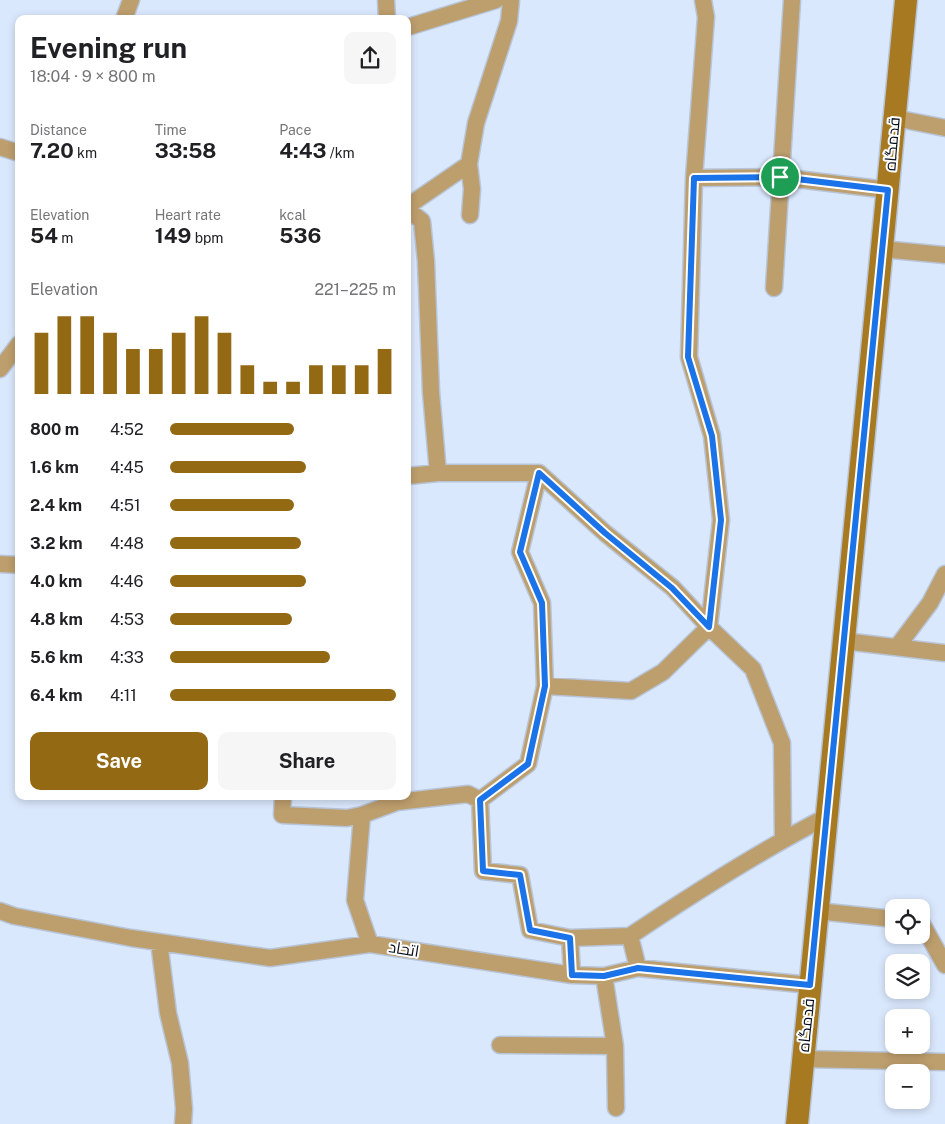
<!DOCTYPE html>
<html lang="en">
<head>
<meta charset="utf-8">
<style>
	body { margin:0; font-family:"Public Sans",Cairo,sans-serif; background:#f6f6f6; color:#202124; height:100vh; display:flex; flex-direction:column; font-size:19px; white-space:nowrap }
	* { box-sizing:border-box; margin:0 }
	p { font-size:16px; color:#757577 }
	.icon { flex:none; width:28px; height:28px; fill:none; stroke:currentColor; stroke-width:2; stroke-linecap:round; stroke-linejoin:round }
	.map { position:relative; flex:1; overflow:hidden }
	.side { position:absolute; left:15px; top:15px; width:396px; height:785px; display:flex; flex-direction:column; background:#fff; border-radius:10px; box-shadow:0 2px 8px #0003 }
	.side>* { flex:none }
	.controls { position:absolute; left:885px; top:899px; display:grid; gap:10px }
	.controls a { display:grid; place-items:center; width:45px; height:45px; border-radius:10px; background:#fff; box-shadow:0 2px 8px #0003; font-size:25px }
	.pin { position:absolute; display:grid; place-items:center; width:42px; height:42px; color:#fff; margin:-21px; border:2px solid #fff; border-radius:50%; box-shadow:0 1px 5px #0007 }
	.round { display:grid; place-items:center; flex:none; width:52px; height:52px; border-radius:10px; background:#f6f6f6 }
	.summary { display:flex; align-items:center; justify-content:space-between; height:85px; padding:0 15px }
	h1 { font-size:28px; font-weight:700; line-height:38px }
	.metrics { display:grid; grid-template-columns:repeat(3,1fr); gap:8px; height:85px; padding:5px 15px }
	.metrics div { display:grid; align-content:center }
	.metrics b { font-size:21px; font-weight:700 }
	.metrics small { font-size:14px; font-weight:400 }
	.metrics p { font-size:14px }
	.chart { height:140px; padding:10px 15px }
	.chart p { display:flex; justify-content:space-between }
	.chart svg { width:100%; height:90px; margin-top:5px; stroke:#936914; stroke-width:6 }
	.primary-button { display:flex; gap:10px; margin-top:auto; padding:10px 15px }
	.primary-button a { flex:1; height:58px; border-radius:10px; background:#936914; color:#fff; font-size:20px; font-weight:700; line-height:58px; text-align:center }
	.primary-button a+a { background:#f6f6f6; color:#202124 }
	ul { padding:0 15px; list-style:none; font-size:16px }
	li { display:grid; grid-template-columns:80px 60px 1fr; align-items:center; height:38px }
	li i { height:12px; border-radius:6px; background:#936914 }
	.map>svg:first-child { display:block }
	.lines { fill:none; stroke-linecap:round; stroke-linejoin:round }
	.street-casing { stroke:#b8c5d8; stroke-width:19 }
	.secondary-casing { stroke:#b8c5d8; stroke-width:25 }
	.street { stroke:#bd9e6d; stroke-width:16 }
	.secondary { stroke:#a77a22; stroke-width:22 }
	.route-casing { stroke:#fff; stroke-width:10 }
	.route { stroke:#1a73e8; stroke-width:6 }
	.labels { text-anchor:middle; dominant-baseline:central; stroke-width:4; stroke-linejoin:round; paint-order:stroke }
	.street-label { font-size:16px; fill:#060c18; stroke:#fff }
</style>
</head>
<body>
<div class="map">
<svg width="945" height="1124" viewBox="0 0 945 1124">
	<rect width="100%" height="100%" fill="#dae8fd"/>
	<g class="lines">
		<defs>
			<path id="street" d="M 386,0 L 387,19
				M 124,19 L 131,0
				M 408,27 L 496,0
				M 895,118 L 945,128
				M 0,147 L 19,153
				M 469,164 L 472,189 L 470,215
				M 694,178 L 780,177 L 888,190
				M 408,206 L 469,164 L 476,123 L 509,21 L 511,0
				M 408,210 L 422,221 L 426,261 L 431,392 L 438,473
				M 882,249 L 945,255
				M 774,288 L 792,0
				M 0,369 L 19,344
				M 539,473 L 520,552 L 542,603 L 545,686 L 631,691 L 663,672 L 709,627 L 721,520 L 712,436 L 689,357 L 694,178 L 706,17 L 703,0
				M 408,476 L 438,473 L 539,473 L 605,533 L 673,588 L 709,627 L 753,669 L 782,743 L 783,839
				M 0,564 L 19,565
				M 844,641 L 945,653
				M 897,647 L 930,603 L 945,574
				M 545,686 L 528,764 L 480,800 L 483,871 L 520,875 L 530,930 L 570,938 L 572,975
				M 283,796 L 282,815 L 347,818 L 362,815 L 397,802 L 468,794 L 480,800
				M 362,815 L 355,900 L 370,944
				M 0,911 L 14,916 L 131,938 L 270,958 L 370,944 L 572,975 L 604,976 L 638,968 L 810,985
				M 817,911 L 894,919
				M 921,922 L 945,965
				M 570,938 L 630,936
				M 159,942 L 168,1013 L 180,1063 L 184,1109 L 183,1124
				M 638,968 L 630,936 C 694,893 758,852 826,817
				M 604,976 L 615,1046 L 616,1108
				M 500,1045 L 615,1046
				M 803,1059 L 945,1062"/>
			<path id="secondary" d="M 797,1124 L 906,0"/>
		</defs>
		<use href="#street" class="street-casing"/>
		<use href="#secondary" class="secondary-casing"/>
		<use href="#street" class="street"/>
		<use href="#secondary" class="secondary"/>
	</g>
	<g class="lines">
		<defs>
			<path id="route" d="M 780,177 L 888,190 L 810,985 L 638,968 L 604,976 L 572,975 L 570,938 L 530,930 L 520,875 L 483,871 L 480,800 L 528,764 L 545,686 L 542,603 L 520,552 L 539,473 L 605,533 L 672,588 L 709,627 L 721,520 L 712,436 L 688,357 L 694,178 Z"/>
		</defs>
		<use href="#route" class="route-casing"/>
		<use href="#route" class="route"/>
	</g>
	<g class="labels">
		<g class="street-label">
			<text transform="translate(892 144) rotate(-85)">قدمگاه</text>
			<text transform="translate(404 949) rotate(9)">اتحاد</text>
			<text transform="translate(806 1025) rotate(-84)">قدمگاه</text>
		</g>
	</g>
</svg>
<div class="controls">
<a><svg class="icon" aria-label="locate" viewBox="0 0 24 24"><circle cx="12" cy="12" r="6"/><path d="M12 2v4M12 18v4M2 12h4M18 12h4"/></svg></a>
<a><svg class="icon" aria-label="layers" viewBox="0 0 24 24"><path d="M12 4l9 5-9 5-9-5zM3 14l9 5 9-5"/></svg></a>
<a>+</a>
<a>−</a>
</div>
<div class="pin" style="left:780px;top:177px;background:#1e9e55"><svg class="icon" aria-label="arrive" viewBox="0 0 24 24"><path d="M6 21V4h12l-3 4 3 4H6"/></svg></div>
<section class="side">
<div class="summary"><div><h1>Evening run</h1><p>18:04 · 9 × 800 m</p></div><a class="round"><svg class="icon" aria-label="share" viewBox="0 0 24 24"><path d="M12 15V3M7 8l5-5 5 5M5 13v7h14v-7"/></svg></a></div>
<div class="metrics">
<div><p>Distance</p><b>7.20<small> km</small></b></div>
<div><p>Time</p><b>33:58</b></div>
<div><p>Pace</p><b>4:43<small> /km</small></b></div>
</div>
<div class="metrics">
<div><p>Elevation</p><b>54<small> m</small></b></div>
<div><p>Heart rate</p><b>149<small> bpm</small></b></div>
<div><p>kcal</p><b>536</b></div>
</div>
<div class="chart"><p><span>Elevation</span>221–225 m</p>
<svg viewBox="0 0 160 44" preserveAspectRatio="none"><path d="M5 44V14M15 44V6M25 44V6M35 44V14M45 44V22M55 44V22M65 44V14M75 44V6M85 44V14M95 44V30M105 44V38M115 44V38M125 44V30M135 44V30M145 44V30M155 44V22"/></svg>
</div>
<ul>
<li><b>800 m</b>4:52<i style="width:55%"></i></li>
<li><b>1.6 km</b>4:45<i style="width:60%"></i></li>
<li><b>2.4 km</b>4:51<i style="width:55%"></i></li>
<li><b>3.2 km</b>4:48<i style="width:58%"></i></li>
<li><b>4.0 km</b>4:46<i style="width:60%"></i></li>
<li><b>4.8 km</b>4:53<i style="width:54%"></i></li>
<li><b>5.6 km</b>4:33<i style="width:71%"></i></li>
<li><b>6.4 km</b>4:11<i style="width:100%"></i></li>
</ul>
<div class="primary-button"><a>Save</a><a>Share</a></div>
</section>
</div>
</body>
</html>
